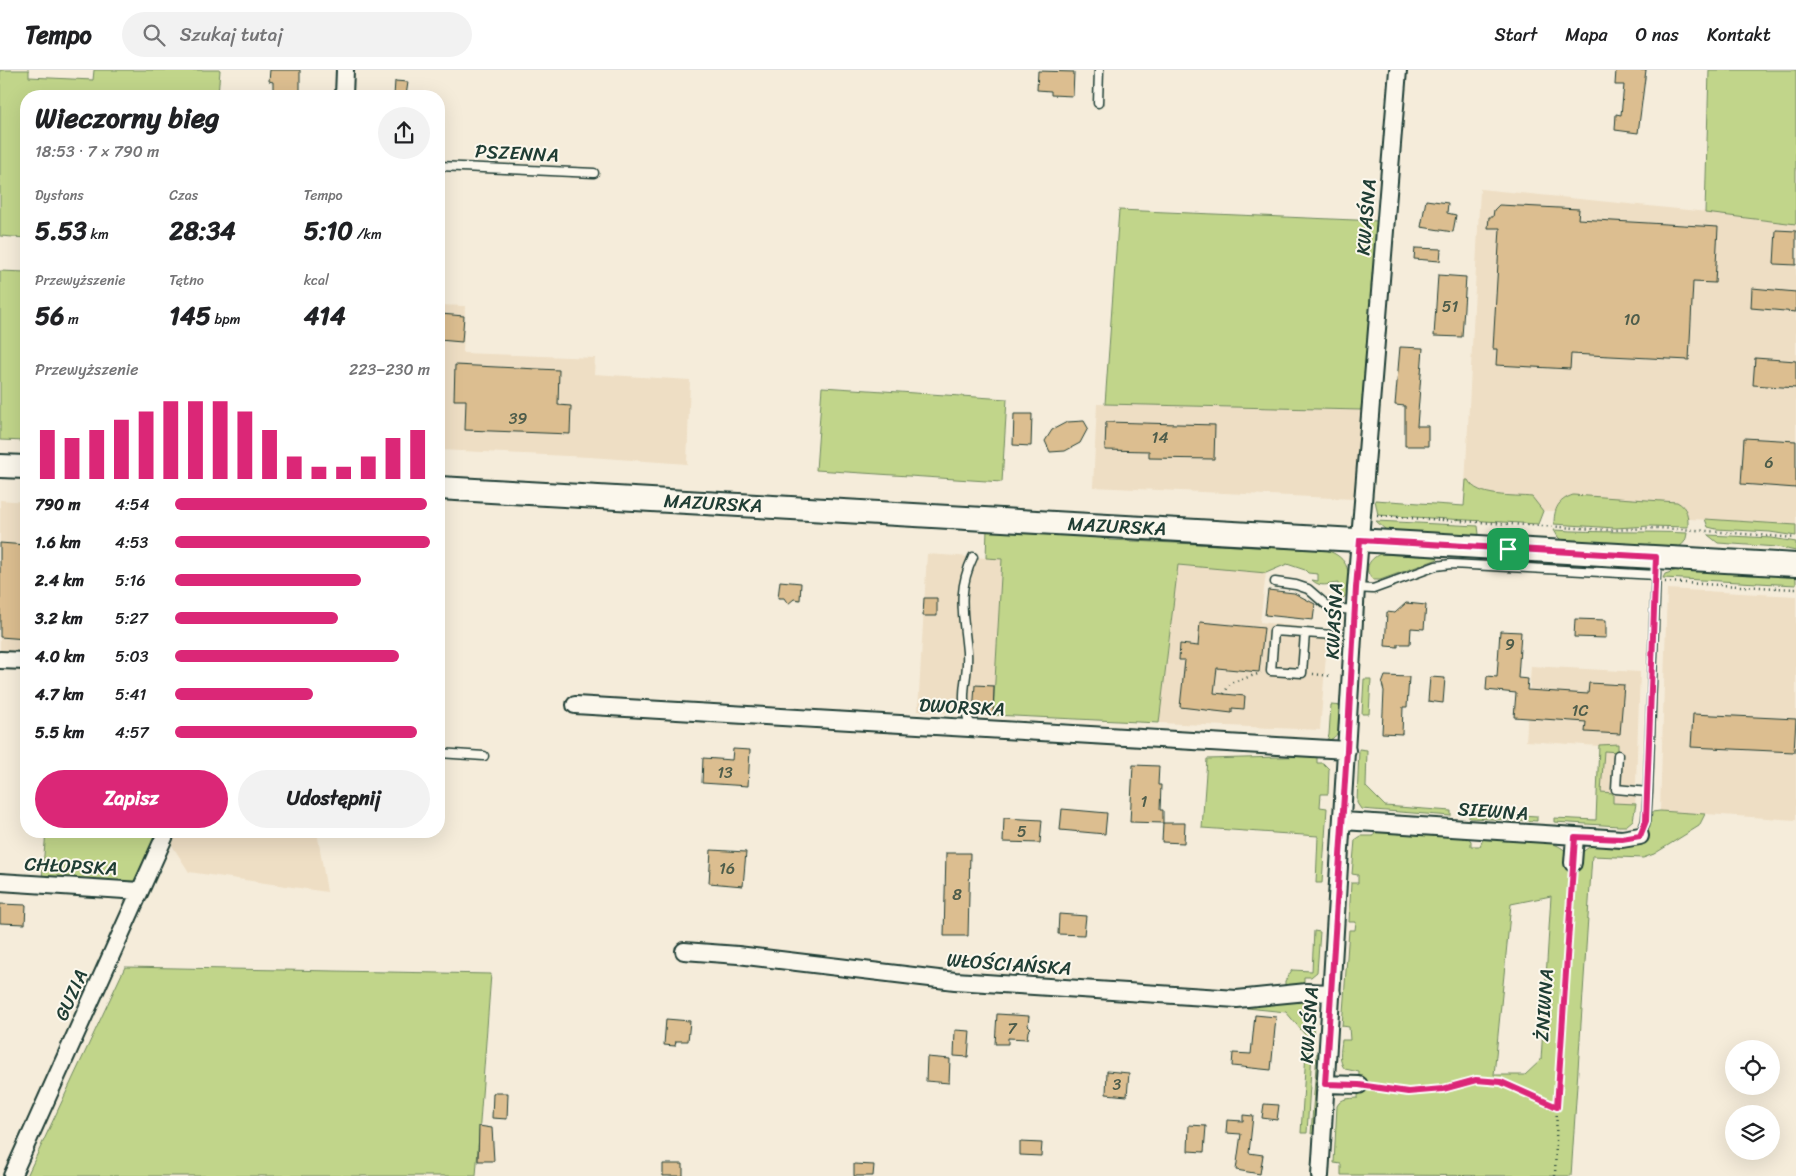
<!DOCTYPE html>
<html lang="pl">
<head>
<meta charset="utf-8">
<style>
	body { margin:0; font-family:Sriracha,sans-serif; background:#f2f2f2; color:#202124; height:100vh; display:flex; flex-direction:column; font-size:19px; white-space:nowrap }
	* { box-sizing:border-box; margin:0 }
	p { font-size:16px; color:#757577 }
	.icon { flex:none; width:28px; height:28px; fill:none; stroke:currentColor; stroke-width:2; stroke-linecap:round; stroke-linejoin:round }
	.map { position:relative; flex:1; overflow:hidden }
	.drawer { position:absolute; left:20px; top:20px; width:425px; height:748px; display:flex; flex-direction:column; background:#fff; border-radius:20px; box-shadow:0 5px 20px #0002 }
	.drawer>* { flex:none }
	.controls { position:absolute; left:1725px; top:970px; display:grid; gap:10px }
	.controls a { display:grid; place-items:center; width:55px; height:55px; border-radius:50%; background:#fff; box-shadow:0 5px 20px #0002; font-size:25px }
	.pin { position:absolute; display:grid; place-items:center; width:42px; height:42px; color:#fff; margin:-21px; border-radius:10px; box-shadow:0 2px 8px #0006 }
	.round { display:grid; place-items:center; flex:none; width:52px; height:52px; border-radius:26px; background:#f2f2f2 }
	.summary { display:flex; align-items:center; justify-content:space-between; height:85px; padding:0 15px }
	h1 { font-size:28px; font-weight:800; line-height:38px }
	.stats { display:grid; grid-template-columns:repeat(3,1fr); gap:8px; height:85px; padding:5px 15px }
	.stats div { display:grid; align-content:center }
	.stats b { font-size:25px; font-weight:800 }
	.stats small { font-size:14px; font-weight:400 }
	.stats p { font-size:14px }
	.chart { height:140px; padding:10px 15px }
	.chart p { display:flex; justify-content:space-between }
	.chart svg { width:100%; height:90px; margin-top:5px; stroke:#db2777; stroke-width:6 }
	.action { display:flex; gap:10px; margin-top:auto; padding:10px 15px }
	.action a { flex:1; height:58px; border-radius:30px; background:#db2777; color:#fff; font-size:20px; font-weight:800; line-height:58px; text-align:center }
	.action a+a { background:#f2f2f2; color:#202124 }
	ul { padding:0 15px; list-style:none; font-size:16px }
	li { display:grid; grid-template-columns:80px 60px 1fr; align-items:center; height:38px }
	li i { height:12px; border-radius:6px; background:#db2777 }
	header { display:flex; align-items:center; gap:30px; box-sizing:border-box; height:70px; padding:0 25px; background:#fff; border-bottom:1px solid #e0e0e0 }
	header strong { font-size:24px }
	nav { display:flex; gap:28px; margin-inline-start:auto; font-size:18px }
	.search { width:350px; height:45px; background:#f2f2f2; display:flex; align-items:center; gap:12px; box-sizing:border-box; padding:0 18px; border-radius:28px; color:#757577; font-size:19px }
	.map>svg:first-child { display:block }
	.built { fill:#eedec4 }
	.green { fill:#c1d58a; stroke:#70895f; fill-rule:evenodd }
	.building { fill:#dcbe90; stroke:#1f3d34 }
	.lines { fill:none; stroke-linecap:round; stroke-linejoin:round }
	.service-casing { stroke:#1f3d34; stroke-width:11 }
	.minor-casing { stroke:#1f3d34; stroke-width:20 }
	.secondary-casing { stroke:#1f3d34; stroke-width:26 }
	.path { stroke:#1f3d34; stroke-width:2.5; stroke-dasharray:1 4; stroke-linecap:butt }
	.service { stroke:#fbf7ec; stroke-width:8 }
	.minor { stroke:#fbf7ec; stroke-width:16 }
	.secondary { stroke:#fbf7ec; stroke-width:22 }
	.route-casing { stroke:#fff; stroke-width:10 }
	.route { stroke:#db2777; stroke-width:6 }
	.labels { text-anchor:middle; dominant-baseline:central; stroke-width:4; stroke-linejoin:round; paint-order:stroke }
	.number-label { font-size:16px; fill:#4e5d4b }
	.street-label { font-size:19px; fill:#1f3d34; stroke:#fbf7ec }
</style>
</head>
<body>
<header>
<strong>Tempo</strong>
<div class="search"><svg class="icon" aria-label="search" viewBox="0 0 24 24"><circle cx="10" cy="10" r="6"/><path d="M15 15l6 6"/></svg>Szukaj tutaj</div>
<nav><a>Start</a><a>Mapa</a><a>O nas</a><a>Kontakt</a></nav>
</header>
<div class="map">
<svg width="1796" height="1106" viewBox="0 0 1796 1106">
	<rect width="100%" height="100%" fill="#f5ecda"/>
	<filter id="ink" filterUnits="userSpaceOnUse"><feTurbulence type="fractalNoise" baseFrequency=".02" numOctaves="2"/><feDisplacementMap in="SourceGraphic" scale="10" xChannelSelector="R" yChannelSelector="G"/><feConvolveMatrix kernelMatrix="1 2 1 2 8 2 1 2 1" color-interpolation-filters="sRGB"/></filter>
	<g filter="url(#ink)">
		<path class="built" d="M 1480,119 L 1796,151 L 1796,455 L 1464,436 Z
			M 439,235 L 465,236 L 463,283 L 595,288 L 594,304 L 690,310 L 687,394 L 590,387 L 439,380 Z
			M 1097,334 L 1361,340 L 1354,429 L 1093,417 Z
			M 0,430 L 26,432 L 26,587 L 0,586 Z
			M 927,484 L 1002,489 L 993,645 L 918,641 Z
			M 1178,495 L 1266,503 L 1260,552 L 1328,560 L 1320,660 L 1159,653 Z
			M 1667,519 L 1796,526 L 1796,750 L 1660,741 Z
			M 1531,596 L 1640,602 L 1635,740 L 1597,737 L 1599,676 L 1526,671 Z
			M 175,761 L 317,761 L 327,822 L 189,802 L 170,772 Z"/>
		<path class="green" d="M 0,0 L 29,0 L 29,7 L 93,10 L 94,0 L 220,0 L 218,26 L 26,26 L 26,168 L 0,166 Z
			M 1709,0 L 1796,0 L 1796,154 L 1705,143 Z
			M 1119,140 L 1378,151 L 1361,340 L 1105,334 Z
			M 0,201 L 26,202 L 26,371 L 0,370 Z
			M 822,317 L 1007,329 L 1002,412 L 816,400 Z
			M 1466,410 L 1468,410 C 1477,428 1514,425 1532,427 L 1543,441 L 1538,454 L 1378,445 L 1375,430 L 1464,436 Z
			M 1573,425 L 1677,432 C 1688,438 1688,446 1688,457 L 1650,456 L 1615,458 L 1554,454 C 1554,439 1558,430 1573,425 Z
			M 1705,449 L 1796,455 L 1796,466 L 1770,462 L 1716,459 L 1708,457 Z
			M 1376,451 L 1478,456 L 1479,464 L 1476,466 L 1387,461 Z
			M 987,459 L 1098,467 L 1110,470 L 1326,480 C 1350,488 1350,503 1348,524 L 1338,532 L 1338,513 C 1328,514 1320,518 1312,510 L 1318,511 L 1318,504 L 1308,503 L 1305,500 L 1287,494 L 1266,503 L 1178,495 L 1159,653 L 993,645 L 1002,489 L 986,488 Z
			M 1554,460 C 1599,463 1643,461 1687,463 C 1686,472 1683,475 1675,479 L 1562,471 L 1558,467 Z
			M 1708,465 L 1772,468 L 1796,472 L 1796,481 L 1777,477 L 1718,473 Z
			M 1380,484 L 1437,487 L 1438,489 L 1380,510 L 1373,510 C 1363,500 1368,490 1380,484 Z
			M 1677,500 L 1796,506 L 1796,515 L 1663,508 L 1665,504 Z
			M 1364,609 L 1371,609 L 1369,644 L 1362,644 Z
			M 1331,635 L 1342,636 C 1341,650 1343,666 1327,671 L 1329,665 Z
			M 1618,674 L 1618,682 L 1604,681 L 1601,722 L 1613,723 L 1613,733 L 1636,734 L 1633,750 L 1626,756 L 1619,756 L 1554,752 L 1554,748 L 1596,750 L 1599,675 Z
			M 1359,679 L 1367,680 L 1366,717 L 1385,736 L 1451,741 L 1451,746 L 1361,739 L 1357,733 Z
			M 1317,686 L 1317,693 L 1323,693 L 1329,699 L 1328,724 L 1321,724 L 1320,737 L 1327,738 L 1322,813 L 1316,813 L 1318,766 L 1202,758 L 1207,689 Z
			M 1660,741 L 1705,744 L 1699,756 L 1654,784 L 1643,788 L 1592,786 L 1571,1106 L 1341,1105 L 1341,1094 L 1334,1093 L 1337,1036 C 1342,1027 1349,1029 1358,1028 L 1359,1002 L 1345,999 C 1338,992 1341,979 1342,970 L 1350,970 L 1349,957 L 1342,956 L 1349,860 L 1355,860 L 1356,852 L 1349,852 L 1351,813 L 1358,813 L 1358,805 L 1352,804 L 1355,770 L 1361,766 L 1374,766 L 1375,759 L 1467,766 L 1471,771 L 1471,776 L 1480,776 L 1484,767 C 1505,769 1554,766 1566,782 L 1581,784 C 1594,768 1622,772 1642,771 L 1650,757 L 1652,742 ZM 1551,826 L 1541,990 L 1525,1005 L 1494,1005 L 1511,834 Z
			M 1469,742 L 1537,746 L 1537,751 L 1469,748 Z
			M 46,761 L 158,761 L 133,813 L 42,809 Z
			M 1314,861 L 1320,862 L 1317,902 L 1311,907 L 1304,907 L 1304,917 L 1290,919 L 1285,916 L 1285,911 L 1292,900 L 1312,901 Z
			M 125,897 L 491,904 L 476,1106 L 27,1106 Z
			M 1303,929 L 1303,938 L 1311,939 L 1314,945 L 1313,966 L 1307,967 L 1286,942 L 1247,938 L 1256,934 Z
			M 1306,982 L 1312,982 L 1307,1063 L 1301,1063 Z
			M 1317,983 L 1320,985 L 1316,1061 L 1311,1064 Z"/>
		<path class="building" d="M 270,0 L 300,0 L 300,23 L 273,22 L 273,12 L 269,11 Z
			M 1616,0 L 1646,0 L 1638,63 L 1615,60 L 1616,44 L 1621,45 L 1624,15 L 1615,15 Z
			M 1038,1 L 1074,2 L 1073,26 L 1051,25 L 1051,21 L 1037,20 Z
			M 395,11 L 408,12 L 406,26 L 394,26 Z
			M 1426,130 L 1448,133 L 1447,143 L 1456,145 L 1453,162 L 1421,157 Z
			M 1499,135 L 1579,139 L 1578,149 L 1718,157 L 1715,213 L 1693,212 L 1689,290 L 1571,284 L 1570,299 L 1496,295 L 1497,279 L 1493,279 L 1500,158 L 1488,158 L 1489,147 L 1493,147 L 1494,140 Z
			M 1776,160 L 1796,161 L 1796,195 L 1774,194 Z
			M 1415,178 L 1441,179 L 1440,191 L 1414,189 Z
			M 1438,205 L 1466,207 L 1462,267 L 1434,266 Z
			M 1752,218 L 1796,222 L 1796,242 L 1751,238 Z
			M 441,244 L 464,246 L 462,272 L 439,270 Z
			M 1400,277 L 1423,278 L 1417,356 L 1428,356 L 1428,376 L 1405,376 L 1405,336 L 1395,335 Z
			M 1755,288 L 1796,291 L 1796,318 L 1753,315 Z
			M 455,295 L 559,300 L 558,335 L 571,336 L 570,364 L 465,360 L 466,330 L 454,330 Z
			M 1014,344 L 1032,344 L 1031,376 L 1013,375 Z
			M 1084,351 L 1088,358 L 1080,373 L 1065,381 L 1050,382 L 1045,371 L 1052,360 L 1067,352 Z
			M 1106,352 L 1215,355 L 1214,389 L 1149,388 L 1149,381 L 1105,380 Z
			M 1744,368 L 1796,371 L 1796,418 L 1741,414 Z
			M 0,473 L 26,475 L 26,569 L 0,567 Z
			M 780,511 L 801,513 L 800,530 L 794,529 L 788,534 L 784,528 L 778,528 Z
			M 1268,520 L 1294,523 L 1315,534 L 1313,550 L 1265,545 Z
			M 924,528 L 937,528 L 937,546 L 923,546 Z
			M 1406,533 L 1426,535 L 1424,559 L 1411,558 L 1410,574 L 1398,574 L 1398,577 L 1385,576 L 1387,542 L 1395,543 Z
			M 1575,549 L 1606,550 L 1606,568 L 1574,567 Z
			M 1200,552 L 1264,558 L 1259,602 L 1217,598 L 1214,623 L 1245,626 L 1244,639 L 1232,638 L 1232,643 L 1180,637 L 1185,590 L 1179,590 L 1180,574 L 1198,576 Z
			M 1500,561 L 1521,562 L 1518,608 L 1528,609 L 1527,620 L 1588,624 L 1589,613 L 1624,615 L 1620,664 L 1585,662 L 1586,652 L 1514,647 L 1516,623 L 1486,620 L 1487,606 L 1497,607 Z
			M 1385,606 L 1409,607 L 1407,637 L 1403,637 L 1402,664 L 1382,663 L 1384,621 L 1382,614 Z
			M 1430,607 L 1445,608 L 1443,633 L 1428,631 Z
			M 975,615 L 994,616 L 993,645 L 973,644 Z
			M 1693,644 L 1796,649 L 1794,682 L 1691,677 Z
			M 733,679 L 750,680 L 748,716 L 702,713 L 703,688 L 732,690 Z
			M 1133,695 L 1159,696 L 1158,715 L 1161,715 L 1160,740 L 1163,740 L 1163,753 L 1130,752 Z
			M 1062,739 L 1107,743 L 1105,764 L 1060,760 Z
			M 1004,748 L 1042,750 L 1040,773 L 1003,772 Z
			M 1163,753 L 1185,753 L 1184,773 L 1162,772 Z
			M 711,780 L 746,782 L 743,816 L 709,813 Z
			M 946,783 L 970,783 L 968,866 L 944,866 Z
			M 0,834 L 26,835 L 25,854 L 0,853 Z
			M 1059,844 L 1086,846 L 1084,865 L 1058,864 Z
			M 997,944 L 1029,946 L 1028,955 L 1031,958 L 1028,961 L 1027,969 L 1008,968 L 1008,974 L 995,974 Z
			M 1255,945 L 1276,947 L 1271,1000 L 1232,996 L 1233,983 L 1251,984 Z
			M 666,949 L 690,951 L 688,971 L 676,971 L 675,976 L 664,975 Z
			M 955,960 L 970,961 L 968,987 L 954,986 Z
			M 927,987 L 950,989 L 949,1013 L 926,1011 Z
			M 1107,1001 L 1129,1003 L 1127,1026 L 1106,1024 Z
			M 493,1023 L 508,1023 L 507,1049 L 492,1048 Z
			M 1264,1034 L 1279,1035 L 1277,1050 L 1262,1048 Z
			M 1243,1045 L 1253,1046 L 1249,1083 L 1263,1085 L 1260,1104 L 1236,1100 L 1241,1064 L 1226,1063 L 1227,1050 L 1243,1051 Z
			M 1189,1055 L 1206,1056 L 1204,1082 L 1188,1081 Z
			M 479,1056 L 492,1058 L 494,1091 L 478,1091 Z
			M 1020,1072 L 1042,1073 L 1041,1086 L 1020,1085 Z
			M 663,1094 L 683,1094 L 683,1106 L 663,1106 Z
			M 854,1094 L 874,1095 L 873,1106 L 854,1106 Z"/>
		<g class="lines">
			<defs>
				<path id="service" d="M 1098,33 L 1099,0
					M 439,96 L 594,103
					M 1275,512 L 1296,515 L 1308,519 L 1330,538 L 1355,540
					M 1356,518 L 1373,519 L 1436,496 L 1451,494 L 1656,505
					M 1305,563 L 1302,603 L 1271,601 L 1274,561 L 1334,565
					M 972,658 C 956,624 969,614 967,582 C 964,546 956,523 973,487
					M 439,683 L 484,686
					M 1618,685 L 1616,719 L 1648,722 L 1656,502
					M 1640,766 L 1646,751 L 1648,722"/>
				<path id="minor" d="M 344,26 L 345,0
					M 0,590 L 26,591
					M 575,635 L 1347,680
					M 1343,751 L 1622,769 L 1640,766
					M 1573,793 L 1575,767
					M 0,812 L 140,821
					M 684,881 L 738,885 L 955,911 L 1237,929 L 1307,922 L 1332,923
					M 1325,1014 L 1359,1015
					M 12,1106 L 167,761
					M 1320,1106 L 1356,518 L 1398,0"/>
				<path id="secondary" d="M 0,396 L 26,397
					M 439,418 L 1796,495"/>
			</defs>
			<use href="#service" class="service-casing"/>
			<use href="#minor" class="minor-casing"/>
			<use href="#secondary" class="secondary-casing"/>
			<path class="path" d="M 1377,446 L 1610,460 L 1656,458 L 1695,460 L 1796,468
				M 1665,512 L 1796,519
				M 1313,604 L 1331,606
				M 1224,624 L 1230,613 L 1261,603
				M 1373,1017 L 1408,1022 L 1443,1019 L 1476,1010 L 1501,1012 L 1557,1037
				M 1555,1106 L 1557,1037 L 1572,808"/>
			<use href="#service" class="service"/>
			<use href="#minor" class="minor"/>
			<use href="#secondary" class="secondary"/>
		</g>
	</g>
	<g class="lines" filter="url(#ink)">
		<defs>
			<path id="route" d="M 1360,470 L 1656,487 L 1646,751 L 1640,766 L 1622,769 L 1575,767 L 1557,1037 L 1501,1012 L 1476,1010 L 1443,1019 L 1408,1022 L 1359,1015 L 1325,1014 L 1347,680 L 1356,518 Z"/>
		</defs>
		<use href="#route" class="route-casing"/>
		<use href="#route" class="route"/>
	</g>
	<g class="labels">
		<g class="number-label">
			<text x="1450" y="236">51</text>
			<text x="1632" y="249">10</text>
			<text x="518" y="348">39</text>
			<text x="1160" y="367">14</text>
			<text x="1769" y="392">6</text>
			<text x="1510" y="574">9</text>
			<text x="1580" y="640">1C</text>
			<text x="725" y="702">13</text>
			<text x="1144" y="731">1</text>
			<text x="1022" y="761">5</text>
			<text x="727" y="798">16</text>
			<text x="957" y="824">8</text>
			<text x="1012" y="958">7</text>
			<text x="1117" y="1014">3</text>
		</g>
		<g class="street-label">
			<text transform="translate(517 83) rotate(3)">PSZENNA</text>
			<text transform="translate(1366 147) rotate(-85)">KWAŚNA</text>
			<text transform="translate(713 433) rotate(3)">MAZURSKA</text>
			<text transform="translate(1117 456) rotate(3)">MAZURSKA</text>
			<text transform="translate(1334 551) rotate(-87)">KWAŚNA</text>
			<text transform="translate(962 637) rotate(3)">DWORSKA</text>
			<text transform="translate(1493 741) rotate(4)">SIEWNA</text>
			<text transform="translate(71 796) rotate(3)">CHŁOPSKA</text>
			<text transform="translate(1009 894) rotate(4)">WŁOŚCIAŃSKA</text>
			<text transform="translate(71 925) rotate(-66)">GUZIA</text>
			<text transform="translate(1544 935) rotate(-86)">ŻNIWNA</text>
			<text transform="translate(1309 955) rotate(-86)">KWAŚNA</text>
		</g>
	</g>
</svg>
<div class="controls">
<a><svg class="icon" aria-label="locate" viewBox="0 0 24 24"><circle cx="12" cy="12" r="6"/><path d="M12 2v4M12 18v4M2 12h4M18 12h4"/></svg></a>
<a><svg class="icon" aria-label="layers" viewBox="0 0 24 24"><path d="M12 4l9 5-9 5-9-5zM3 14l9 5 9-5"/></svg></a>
</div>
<div class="pin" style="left:1508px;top:479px;background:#1e9e55"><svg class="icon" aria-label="arrive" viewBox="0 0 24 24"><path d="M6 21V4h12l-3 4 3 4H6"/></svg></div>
<section class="drawer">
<div class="summary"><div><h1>Wieczorny bieg</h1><p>18:53 · 7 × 790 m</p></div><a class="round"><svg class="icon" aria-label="share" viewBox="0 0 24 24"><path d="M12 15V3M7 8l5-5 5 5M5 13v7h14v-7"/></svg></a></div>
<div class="stats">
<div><p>Dystans</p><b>5.53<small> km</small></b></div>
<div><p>Czas</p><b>28:34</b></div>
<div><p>Tempo</p><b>5:10<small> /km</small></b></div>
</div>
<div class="stats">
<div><p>Przewyższenie</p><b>56<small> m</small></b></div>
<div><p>Tętno</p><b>145<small> bpm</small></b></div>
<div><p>kcal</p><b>414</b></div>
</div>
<div class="chart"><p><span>Przewyższenie</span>223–230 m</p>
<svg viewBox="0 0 160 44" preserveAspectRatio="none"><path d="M5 44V20M15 44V24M25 44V20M35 44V15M45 44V11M55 44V6M65 44V6M75 44V6M85 44V11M95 44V20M105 44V33M115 44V38M125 44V38M135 44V33M145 44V24M155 44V20"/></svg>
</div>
<ul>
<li><b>790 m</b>4:54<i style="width:99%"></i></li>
<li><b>1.6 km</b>4:53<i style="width:100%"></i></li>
<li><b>2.4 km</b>5:16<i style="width:73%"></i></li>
<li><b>3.2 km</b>5:27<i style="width:64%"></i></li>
<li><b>4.0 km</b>5:03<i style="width:88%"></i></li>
<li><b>4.7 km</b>5:41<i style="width:54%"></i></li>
<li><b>5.5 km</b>4:57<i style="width:95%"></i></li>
</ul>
<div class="action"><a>Zapisz</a><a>Udostępnij</a></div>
</section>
</div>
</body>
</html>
